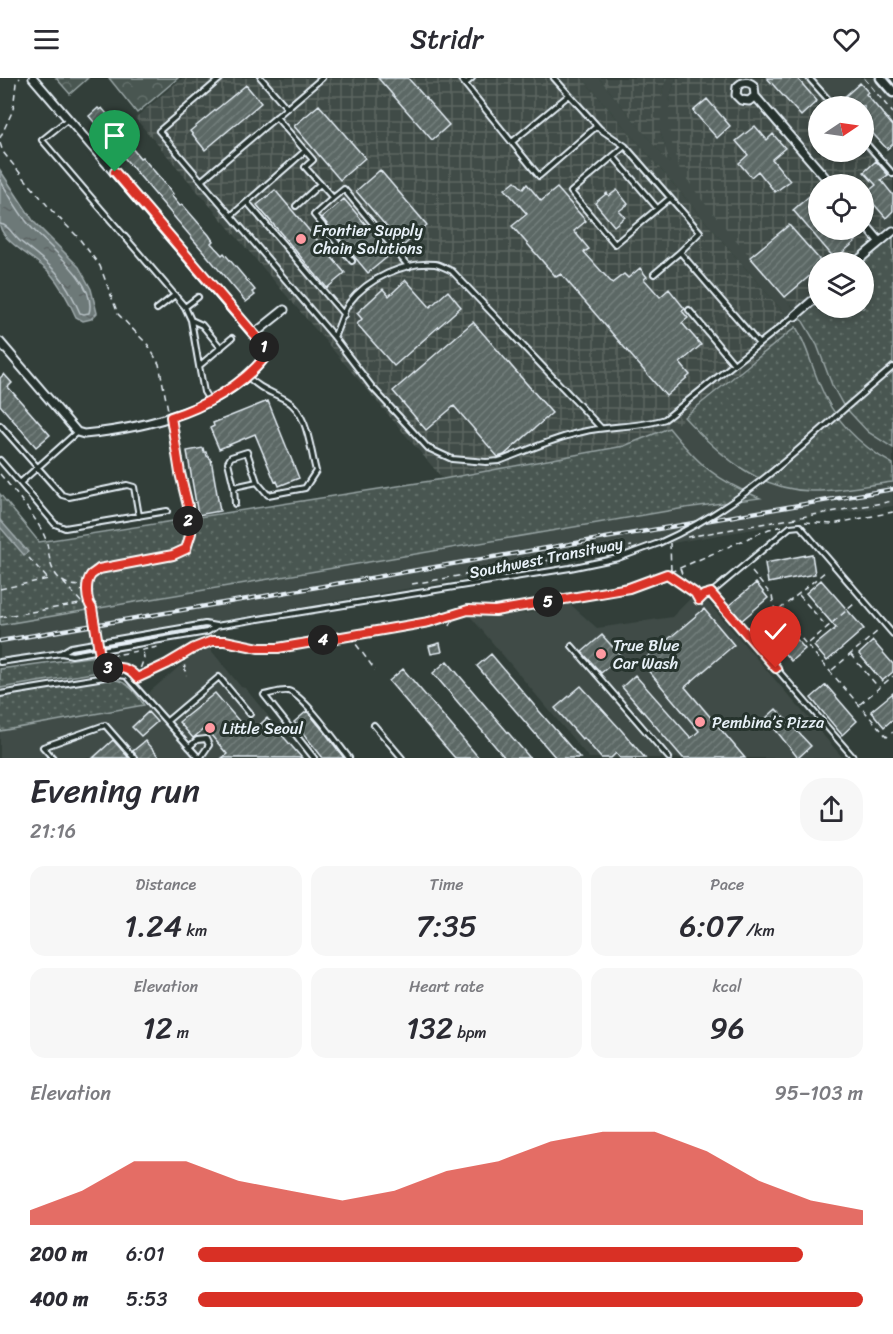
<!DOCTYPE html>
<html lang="en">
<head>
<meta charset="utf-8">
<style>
	body { margin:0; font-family:Sriracha,sans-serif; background:#f7f7f7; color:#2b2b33; height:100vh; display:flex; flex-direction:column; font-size:22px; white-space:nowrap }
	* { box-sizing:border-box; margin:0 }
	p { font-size:20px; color:#7c7c81 }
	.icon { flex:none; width:33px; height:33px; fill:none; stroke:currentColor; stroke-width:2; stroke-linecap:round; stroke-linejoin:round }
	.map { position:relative; height:680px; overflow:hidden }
	.side { display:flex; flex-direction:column; background:#fff; flex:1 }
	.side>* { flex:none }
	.needle { width:39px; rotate:77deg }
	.fabs { position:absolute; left:808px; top:18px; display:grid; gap:12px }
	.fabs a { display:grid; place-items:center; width:66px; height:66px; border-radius:50%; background:#fff; box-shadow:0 3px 9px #0003; font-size:30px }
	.pin { position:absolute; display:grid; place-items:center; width:51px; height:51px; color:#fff; margin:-62px -26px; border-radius:50% 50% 50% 0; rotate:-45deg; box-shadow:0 0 6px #0007 }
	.pin .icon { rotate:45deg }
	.km { position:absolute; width:30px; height:30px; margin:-15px; border-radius:50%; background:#222; color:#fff; font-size:16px; line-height:30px; text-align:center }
	.round { display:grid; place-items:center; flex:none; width:63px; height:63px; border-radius:24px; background:#f7f7f7 }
	.overview { display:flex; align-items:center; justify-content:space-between; height:102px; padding:0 30px }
	h1 { font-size:33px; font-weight:600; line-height:45px }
	.figures { display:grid; grid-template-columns:repeat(3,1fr); gap:9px; height:102px; padding:6px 30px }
	.figures div { display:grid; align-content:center; border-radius:15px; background:#f7f7f7; text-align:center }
	.figures b { font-size:30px; font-weight:600 }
	.figures small { font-size:16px; font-weight:400 }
	.figures p { font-size:16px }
	.chart { height:168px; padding:12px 30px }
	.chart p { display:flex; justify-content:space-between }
	.chart svg { width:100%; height:108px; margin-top:6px; fill:#d93025; opacity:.7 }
	ul { padding:0 30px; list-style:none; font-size:20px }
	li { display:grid; grid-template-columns:96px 72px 1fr; align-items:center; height:45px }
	li i { height:15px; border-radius:8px; background:#d93025 }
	header { display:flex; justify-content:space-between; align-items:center; height:78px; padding:0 30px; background:#fff; font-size:27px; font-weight:600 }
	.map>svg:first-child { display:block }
	.built { fill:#3f4b46 }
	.industrial { fill:url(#industrial-grid); fill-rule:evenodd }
	.grass { fill:url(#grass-dots); stroke:#98a4a4; stroke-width:1.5 }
	.forest { fill:url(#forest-crowns); stroke:#98a4a4; stroke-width:1.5 }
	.water { fill:url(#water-ripples); stroke:#9ea9ab; stroke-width:1.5 }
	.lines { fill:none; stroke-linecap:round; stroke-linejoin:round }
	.shore { stroke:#b7c1c5; stroke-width:1.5 }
	.building { fill:url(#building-hatch); stroke:#e8f1f8; stroke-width:1.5 }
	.service-casing { stroke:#e8f1f8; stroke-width:8 }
	.minor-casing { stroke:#e8f1f8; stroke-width:11 }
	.tertiary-casing { stroke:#e8f1f8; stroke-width:13 }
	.path { stroke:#e8f1f8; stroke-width:1.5; stroke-dasharray:6 4.5; stroke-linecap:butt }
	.service { stroke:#26332d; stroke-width:4 }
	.minor { stroke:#26332d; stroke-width:7 }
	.tertiary { stroke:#26332d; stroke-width:8 }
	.rail-casing { stroke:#e8f1f8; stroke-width:4.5 }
	.rail { stroke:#26332d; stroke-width:2; stroke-dasharray:7; stroke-linecap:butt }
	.service-bridge-casing { stroke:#e8f1f8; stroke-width:8; stroke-linecap:butt }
	.service-bridge { stroke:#26332d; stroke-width:4 }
	.route-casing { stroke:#fff; stroke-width:12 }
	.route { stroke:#d93025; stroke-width:8 }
	.poi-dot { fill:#ff9aa2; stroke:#26332d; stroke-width:2 }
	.labels { text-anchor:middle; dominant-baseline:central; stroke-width:6; stroke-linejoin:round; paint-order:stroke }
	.poi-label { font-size:16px; fill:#e8f1f8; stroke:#26332d; text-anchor:start }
	.street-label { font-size:16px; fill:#e8f1f8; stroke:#26332d }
</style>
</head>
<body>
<header><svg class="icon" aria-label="menu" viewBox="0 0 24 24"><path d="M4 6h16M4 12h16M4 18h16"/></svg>Stridr<svg class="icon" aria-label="heart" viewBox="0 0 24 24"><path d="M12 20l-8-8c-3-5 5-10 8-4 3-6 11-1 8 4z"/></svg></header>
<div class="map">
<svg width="893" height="680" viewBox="0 0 893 680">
	<defs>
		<pattern id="industrial-grid" width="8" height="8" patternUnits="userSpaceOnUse" patternTransform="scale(1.5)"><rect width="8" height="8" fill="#3f4b46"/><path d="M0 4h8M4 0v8" fill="none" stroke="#5b6561"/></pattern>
		<pattern id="grass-dots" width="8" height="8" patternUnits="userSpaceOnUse" patternTransform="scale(1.5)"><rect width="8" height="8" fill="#495651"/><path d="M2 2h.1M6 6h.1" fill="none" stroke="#636f6b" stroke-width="1.8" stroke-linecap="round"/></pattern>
		<pattern id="forest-crowns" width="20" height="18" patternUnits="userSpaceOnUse" patternTransform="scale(1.5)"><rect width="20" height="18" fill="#495651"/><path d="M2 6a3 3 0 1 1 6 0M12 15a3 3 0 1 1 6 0" fill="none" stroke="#636f6b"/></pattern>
		<pattern id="water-ripples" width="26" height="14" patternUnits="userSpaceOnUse" patternTransform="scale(1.5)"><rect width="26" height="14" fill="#6d7978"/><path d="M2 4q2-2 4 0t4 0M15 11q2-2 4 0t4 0" fill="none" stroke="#5b6363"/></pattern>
		<pattern id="building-hatch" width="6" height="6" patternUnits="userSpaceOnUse" patternTransform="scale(1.5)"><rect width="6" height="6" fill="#5c6865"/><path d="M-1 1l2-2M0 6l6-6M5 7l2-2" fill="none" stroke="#737e7c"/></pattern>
	</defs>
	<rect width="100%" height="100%" fill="#323e39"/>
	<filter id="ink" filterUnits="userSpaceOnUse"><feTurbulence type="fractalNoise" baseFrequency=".0167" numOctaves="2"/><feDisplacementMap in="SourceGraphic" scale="12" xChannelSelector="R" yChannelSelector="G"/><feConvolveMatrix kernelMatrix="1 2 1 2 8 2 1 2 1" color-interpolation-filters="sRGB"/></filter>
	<g filter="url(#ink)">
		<path class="built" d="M 582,0 L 599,0 L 670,86 L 660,53 L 660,34 L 663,10 L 667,0 L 676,0 L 669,24 L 785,219 L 811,254 L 824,283 L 868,354 L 893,370 L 893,386 L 864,367 L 845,349 L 819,307 L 809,278 L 796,249 Z
			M 812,0 L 881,0 L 893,14 L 893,49 L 870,69 L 864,63 L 864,28 L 834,28 L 811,1 Z
			M 893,69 L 893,96 L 880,81 Z
			M 684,339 L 708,365 L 735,387 L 810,413 L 893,404 L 893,428 L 808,439 L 771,448 L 0,581 L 0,547 L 685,430 L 759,420 L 737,411 L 718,399 L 705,391 L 692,378 L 669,350 Z
			M 698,513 L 843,680 L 589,680 L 470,538 L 527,535 L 570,526 L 597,550 L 672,539 Z
			M 206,566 L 241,609 L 245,610 L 303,680 L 0,680 L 0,653 L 144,627 L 152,620 L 148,615 Z"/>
		<path class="industrial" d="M 182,0 L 582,0 L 796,249 L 678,345 L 662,354 L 624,368 L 443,401 L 135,40 Z
			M 599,0 L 667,0 L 663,10 L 660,53 L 671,88 Z
			M 676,0 L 812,0 L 811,1 L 834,28 L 819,28 L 819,74 L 864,74 L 864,63 L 893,96 L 893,153 L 856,184 L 819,184 L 819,217 L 798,235 L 702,122 L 680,92 L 673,71 L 669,50 L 669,24 ZM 819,106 L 864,106 L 864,152 L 819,152 Z"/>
		<path class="grass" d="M 893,153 L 893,370 L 868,354 L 843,327 L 832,307 L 817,267 L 798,235 L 819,217 L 819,230 L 864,230 L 864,184 L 856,184 Z
			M 796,249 C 806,266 811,286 819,305 C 833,341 860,368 893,386 L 893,404 C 866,407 838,414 811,413 C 758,412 718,376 684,339 Z
			M 669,350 C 699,387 716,402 760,420 L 685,430 L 0,547 L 0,416 L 39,464 L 443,401 L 624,368 Z
			M 96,578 L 98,586 L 105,593 L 0,610 L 0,591 Z
			M 106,601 C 125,600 134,612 144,627 L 0,653 L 0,618 Z"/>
		<path class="forest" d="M 56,0 L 88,0 L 70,16 Z
			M 109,0 L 178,0 L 137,35 Z"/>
		<path class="water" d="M 0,92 L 34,144 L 79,189 L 91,211 L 97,235 L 91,241 L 83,243 L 76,239 C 69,223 62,209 50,195 C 38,181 4,166 0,148 C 0,135 0,106 0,92 Z
			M 0,442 L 28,474 L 24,477 L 0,449 Z"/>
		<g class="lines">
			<path class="shore" d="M 0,102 C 10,118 19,136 31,149 C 48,169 98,205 89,235 L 84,236 L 80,235 C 64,197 52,188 21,164 C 13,158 9,147 0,146"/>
		</g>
		<path class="building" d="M 378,0 L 408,0 L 449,47 L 432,62 Z
			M 767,0 L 797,0 L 817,23 L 801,38 Z
			M 860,5 L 868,14 L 866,16 L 893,48 L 893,66 L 887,71 L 864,46 L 864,28 L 849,28 L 842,21 Z
			M 246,7 L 261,25 L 205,72 L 190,53 Z
			M 707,21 L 730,48 L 717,60 L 693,33 Z
			M 319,27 L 365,80 L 340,102 L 294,48 Z
			M 98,30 L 100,32 L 102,30 L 128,61 L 133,68 L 131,69 L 140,80 L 142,79 L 168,109 L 173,116 L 171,117 L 180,128 L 182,126 L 209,157 L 213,163 L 211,165 L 222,177 L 224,175 L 250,206 L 255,212 L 252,214 L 255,217 L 246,224 L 89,38 Z
			M 755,48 L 767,62 L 773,56 L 785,70 L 772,81 L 790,103 L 775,114 L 758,93 L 751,99 L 739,85 L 748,77 L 736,63 Z
			M 876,83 L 888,97 L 881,102 L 893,117 L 893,133 L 886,140 L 865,116 L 876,107 L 864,94 Z
			M 380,92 L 427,147 L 403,168 L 356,113 Z
			M 515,103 L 523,111 L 527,106 L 541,123 L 557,110 L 586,143 L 574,153 L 589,171 L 584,174 L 612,205 L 624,196 L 628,200 L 640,190 L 647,199 L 644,201 L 660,219 L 669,211 L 685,231 L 682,233 L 688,240 L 682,245 L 701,267 L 680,285 L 690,297 L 666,318 L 561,196 L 556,199 L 512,148 L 527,136 L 505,111 Z
			M 275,112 L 345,195 L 327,210 L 257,127 Z
			M 617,112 L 628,126 L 619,133 L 625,139 L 614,148 L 595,125 L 607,115 L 609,118 Z
			M 814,114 L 819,120 L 819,152 L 846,152 L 856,163 L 835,181 L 793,132 Z
			M 344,121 L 391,176 L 368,195 L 322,140 Z
			M 789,147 L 819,181 L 819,190 L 785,219 L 750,179 Z
			M 406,202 L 430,229 L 448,213 L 461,229 L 394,288 L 357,246 L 362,241 L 357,235 L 383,211 L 389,218 Z
			M 473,244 L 552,335 L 504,377 L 498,379 L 454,328 L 426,352 L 393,313 Z
			M 4,296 L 12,305 L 8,309 L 50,357 L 36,369 L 0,327 L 0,300 Z
			M 268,323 L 299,400 L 279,408 L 277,403 L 275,404 L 255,356 L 219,371 L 210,350 L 214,348 L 213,345 Z
			M 203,370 L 204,374 L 206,374 L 207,378 L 211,381 L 220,433 L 198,437 L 187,373 Z
			M 812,476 L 815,496 L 768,505 L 765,485 Z
			M 821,502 L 864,551 L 827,583 L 814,568 L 836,550 L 806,515 Z
			M 756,505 L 768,520 L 741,543 L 728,528 Z
			M 704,531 L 734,567 L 685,609 L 745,680 L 683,680 L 622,609 L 635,597 L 691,660 L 699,653 L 641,584 Z
			M 774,535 L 805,571 L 791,583 L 760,547 Z
			M 602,557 L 626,584 L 620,589 L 615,583 L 601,595 L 582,574 Z
			M 873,563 L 893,586 L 893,594 L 882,603 L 859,576 Z
			M 440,565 L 442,574 L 431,576 L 429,568 Z
			M 491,576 L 539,633 L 580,680 L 556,680 L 477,588 Z
			M 447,583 L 498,643 L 530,680 L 505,680 L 484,655 L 433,595 Z
			M 403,591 L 451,647 L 479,680 L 455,680 L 436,658 L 389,603 Z
			M 826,607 L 857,643 L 842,657 L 811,620 Z
			M 581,608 L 622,653 L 645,680 L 620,680 L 616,675 L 611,680 L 601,680 L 584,660 L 582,661 L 555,630 Z
			M 215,615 L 250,656 L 267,640 L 302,680 L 222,680 L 227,676 L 205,650 L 193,660 L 179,644 Z
			M 893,615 L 893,641 L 884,649 L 871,633 Z
			M 776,631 L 811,668 L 798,680 L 766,640 Z
			M 307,633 L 326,656 L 344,680 L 323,680 L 294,644 Z
			M 148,634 L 157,644 L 141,658 L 132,649 Z
			M 113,662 L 129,680 L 93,680 Z
			M 145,663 L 160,680 L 138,680 L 133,673 Z"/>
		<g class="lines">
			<defs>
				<path id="service" d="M 221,0 L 159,53 L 334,259 L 372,309 L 428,370 L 452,381 L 486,384 L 499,383 C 526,373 554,360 582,354 C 610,347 638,350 665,341 L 794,238
					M 460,0 L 539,98 L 597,48
					M 554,0 L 600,51 L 625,68
					M 809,0 L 834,28
					M 465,6 L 472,0
					M 287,30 L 322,0
					M 276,39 L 313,82 L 305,89 L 333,120 L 344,111 L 409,189
					M 67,42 L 42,62 L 185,229 L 191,242
					M 864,63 L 893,96
					M 512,64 L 569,17
					M 613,78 L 657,130
					M 202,102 L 287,30 L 261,0
					M 333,120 L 314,137 L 352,183
					M 670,120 L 615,166 L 571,114 L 625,68 L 700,154 L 680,174 L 759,266
					M 247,124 L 344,237
					M 296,128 L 320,106
					M 232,137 L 305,73
					M 654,196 L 680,174
					M 185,229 L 198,219
					M 157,231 L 175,217
					M 689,232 L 734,286
					M 334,259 C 339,249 342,235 349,225 C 367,201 405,183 435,186 C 441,187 447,191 452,193 L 601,350
					M 199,288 L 191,242 L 202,247 L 221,270
					M 247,298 C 261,312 270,313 286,322 C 308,334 310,371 316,393 L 305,410 L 268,417 L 257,404 L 247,374 L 231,379 L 228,384 L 234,409 L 257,404
					M 209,322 L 204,314 L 199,288 L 232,260
					M 850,326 L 893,289
					M 0,347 L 62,417 L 69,419 L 127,407 L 134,409 L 139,438
					M 0,382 L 20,405 L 77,354
					M 20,405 L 55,446 L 65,450 L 167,433
					M 234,409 L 235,426
					M 572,568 L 669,680
					M 61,575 L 71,569 L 205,546 L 216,548 L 570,490 L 618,480 L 659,465
					M 0,584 L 61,575 L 72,577 L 207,554 L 215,549
					M 0,616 L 117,597 L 126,598 L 199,680
					M 167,643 L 219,599 L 250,636
					M 374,647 L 402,680
					M 189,669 L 197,662 L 206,661 L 209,667 L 200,680
					M 53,680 L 43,669 L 105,647 L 134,680
					M 314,680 L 264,617 C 271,616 280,612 288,613 C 303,616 338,666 349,680
					M 854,680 L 711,515 L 790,449 L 800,448 L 893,556"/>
				<path id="minor" d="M 755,18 L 749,23 L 741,22 L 736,17 L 737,9 C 742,3 748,3 754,8 L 755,18 L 831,106
					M 864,145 L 880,164
					M 856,184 L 893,153
					M 795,238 L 819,217
					M 254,256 L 284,232
					M 0,264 L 71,347 L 77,354 L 84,356 C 146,350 225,331 265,279 L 264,269 L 259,263 L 33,0"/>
				<path id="tertiary" d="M 881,0 L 893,14"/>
			</defs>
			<use href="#service" class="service-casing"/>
			<use href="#minor" class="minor-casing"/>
			<use href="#tertiary" class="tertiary-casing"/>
			<path class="path" d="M 864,0 L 893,35
				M 0,60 L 13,32 L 16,5 L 20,0
				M 0,65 L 3,74 L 20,95 L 52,133 L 78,159 L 100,188 L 118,236 L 148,267 L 159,286 L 168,332
				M 0,396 C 14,413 39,442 46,462 C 50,475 48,487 57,498 C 65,508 76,508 87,508
				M 805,444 L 832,446 L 893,434
				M 687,459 L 893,423
				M 670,465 L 671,493
				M 29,480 L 47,500
				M 680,490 L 686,508
				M 752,494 L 772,518 L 774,529 L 887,659 L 893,654
				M 668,496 L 695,515 L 704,531
				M 63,504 L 82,525
				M 412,506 L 632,468
				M 0,511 L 48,501
				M 799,517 L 827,549
				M 88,524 C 87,508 85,502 99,491 L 173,477 L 186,471 L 191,455 L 188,443 L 188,428 L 180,395 L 172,346
				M 779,532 L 826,493
				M 0,539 L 86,525 L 92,530 L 97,560
				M 450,548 L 454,538
				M 751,550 L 774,530
				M 350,558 L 375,592
				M 809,565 L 854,526
				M 183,577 L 186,598
				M 851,577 L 879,610
				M 100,579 L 101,584 L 107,590 C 120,589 129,589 137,600 C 147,595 157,591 167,586 C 183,577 199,563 218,562 C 237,561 256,571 278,570 L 429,544 L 468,532 L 495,533 L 629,510 L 650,503 L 769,451 L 783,448
				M 100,580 L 158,569
				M 832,592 L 878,553
				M 137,600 L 144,580 L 143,573
				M 860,626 L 893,598"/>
			<use href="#service" class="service"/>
			<use href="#minor" class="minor"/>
			<use href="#tertiary" class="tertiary"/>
			<defs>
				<path id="rail" d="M 0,563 L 893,411"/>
			</defs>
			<use href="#rail" class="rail-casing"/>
			<use href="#rail" class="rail"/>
			<defs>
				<path id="service-bridge" d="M 659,465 C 736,431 788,381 850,326"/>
			</defs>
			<use href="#service-bridge" class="service-bridge-casing"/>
			<use href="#service-bridge" class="service-bridge"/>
		</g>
	</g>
	<g class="lines" filter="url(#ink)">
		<defs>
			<path id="route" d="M 115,94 L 260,263 L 264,269 L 265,279 C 243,307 204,329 171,339 L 180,395 L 188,428 L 188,443 L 191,455 L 186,471 L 173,477 L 99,491 C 97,493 93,495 91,497 C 85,505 86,523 92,530 L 101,584 L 107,590 C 120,589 128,589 137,600 L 167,586 L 194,570 L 212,563 L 225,563 L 259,570 L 278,570 L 429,544 L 468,532 L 495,533 L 629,510 L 667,496 L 695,515 L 699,522 L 704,517 L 711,515 L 776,590"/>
		</defs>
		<use href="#route" class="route-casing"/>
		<use href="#route" class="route"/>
	</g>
	<g class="poi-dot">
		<circle cx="301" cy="161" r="6"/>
		<circle cx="601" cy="576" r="6"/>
		<circle cx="700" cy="644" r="6"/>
		<circle cx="210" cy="650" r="6"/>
	</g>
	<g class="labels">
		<g class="poi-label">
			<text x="313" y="152">Frontier Supply<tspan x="313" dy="18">Chain Solutions</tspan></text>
			<text x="613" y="567">True Blue<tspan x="613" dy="18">Car Wash</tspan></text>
			<text x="712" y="644">Pembina’s Pizza</text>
			<text x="222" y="650">Little Seoul</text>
		</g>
		<g class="street-label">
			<text transform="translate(546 480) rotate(-11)">Southwest Transitway</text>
		</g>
	</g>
</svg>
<div class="fabs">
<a><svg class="needle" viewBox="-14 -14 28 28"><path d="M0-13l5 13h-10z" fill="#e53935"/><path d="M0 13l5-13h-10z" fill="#7c7c81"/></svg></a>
<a><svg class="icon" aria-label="locate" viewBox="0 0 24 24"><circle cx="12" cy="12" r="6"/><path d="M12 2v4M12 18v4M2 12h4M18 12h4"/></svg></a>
<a><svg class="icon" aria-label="layers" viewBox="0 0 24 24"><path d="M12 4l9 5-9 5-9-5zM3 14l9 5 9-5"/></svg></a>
</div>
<div class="pin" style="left:115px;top:94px;background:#1e9e55"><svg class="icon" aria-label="arrive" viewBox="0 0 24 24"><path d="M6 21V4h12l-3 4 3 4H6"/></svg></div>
<div class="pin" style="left:776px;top:590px;background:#d93025"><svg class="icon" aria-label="check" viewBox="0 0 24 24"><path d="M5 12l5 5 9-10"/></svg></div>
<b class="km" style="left:264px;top:269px">1</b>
<b class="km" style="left:188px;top:443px">2</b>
<b class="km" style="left:108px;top:590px">3</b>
<b class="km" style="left:323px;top:562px">4</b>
<b class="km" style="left:548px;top:524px">5</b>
</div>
<section class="side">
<div class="overview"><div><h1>Evening run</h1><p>21:16</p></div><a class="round"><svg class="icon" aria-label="share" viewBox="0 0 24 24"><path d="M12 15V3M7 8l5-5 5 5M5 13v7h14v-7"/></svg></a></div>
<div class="figures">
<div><p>Distance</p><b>1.24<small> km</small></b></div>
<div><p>Time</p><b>7:35</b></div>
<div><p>Pace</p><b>6:07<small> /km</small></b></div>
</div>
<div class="figures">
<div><p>Elevation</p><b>12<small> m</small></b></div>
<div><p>Heart rate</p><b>132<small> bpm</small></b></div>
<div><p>kcal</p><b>96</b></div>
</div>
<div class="chart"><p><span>Elevation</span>95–103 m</p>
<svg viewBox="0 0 160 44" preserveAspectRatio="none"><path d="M0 44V38L10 30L20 18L30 18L40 26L50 30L60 34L70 30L80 22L90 18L100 10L110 6L120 6L130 14L140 26L150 34L160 38V44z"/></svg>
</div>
<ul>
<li><b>200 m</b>6:01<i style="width:91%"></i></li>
<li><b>400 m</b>5:53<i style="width:100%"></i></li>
</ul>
</section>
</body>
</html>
